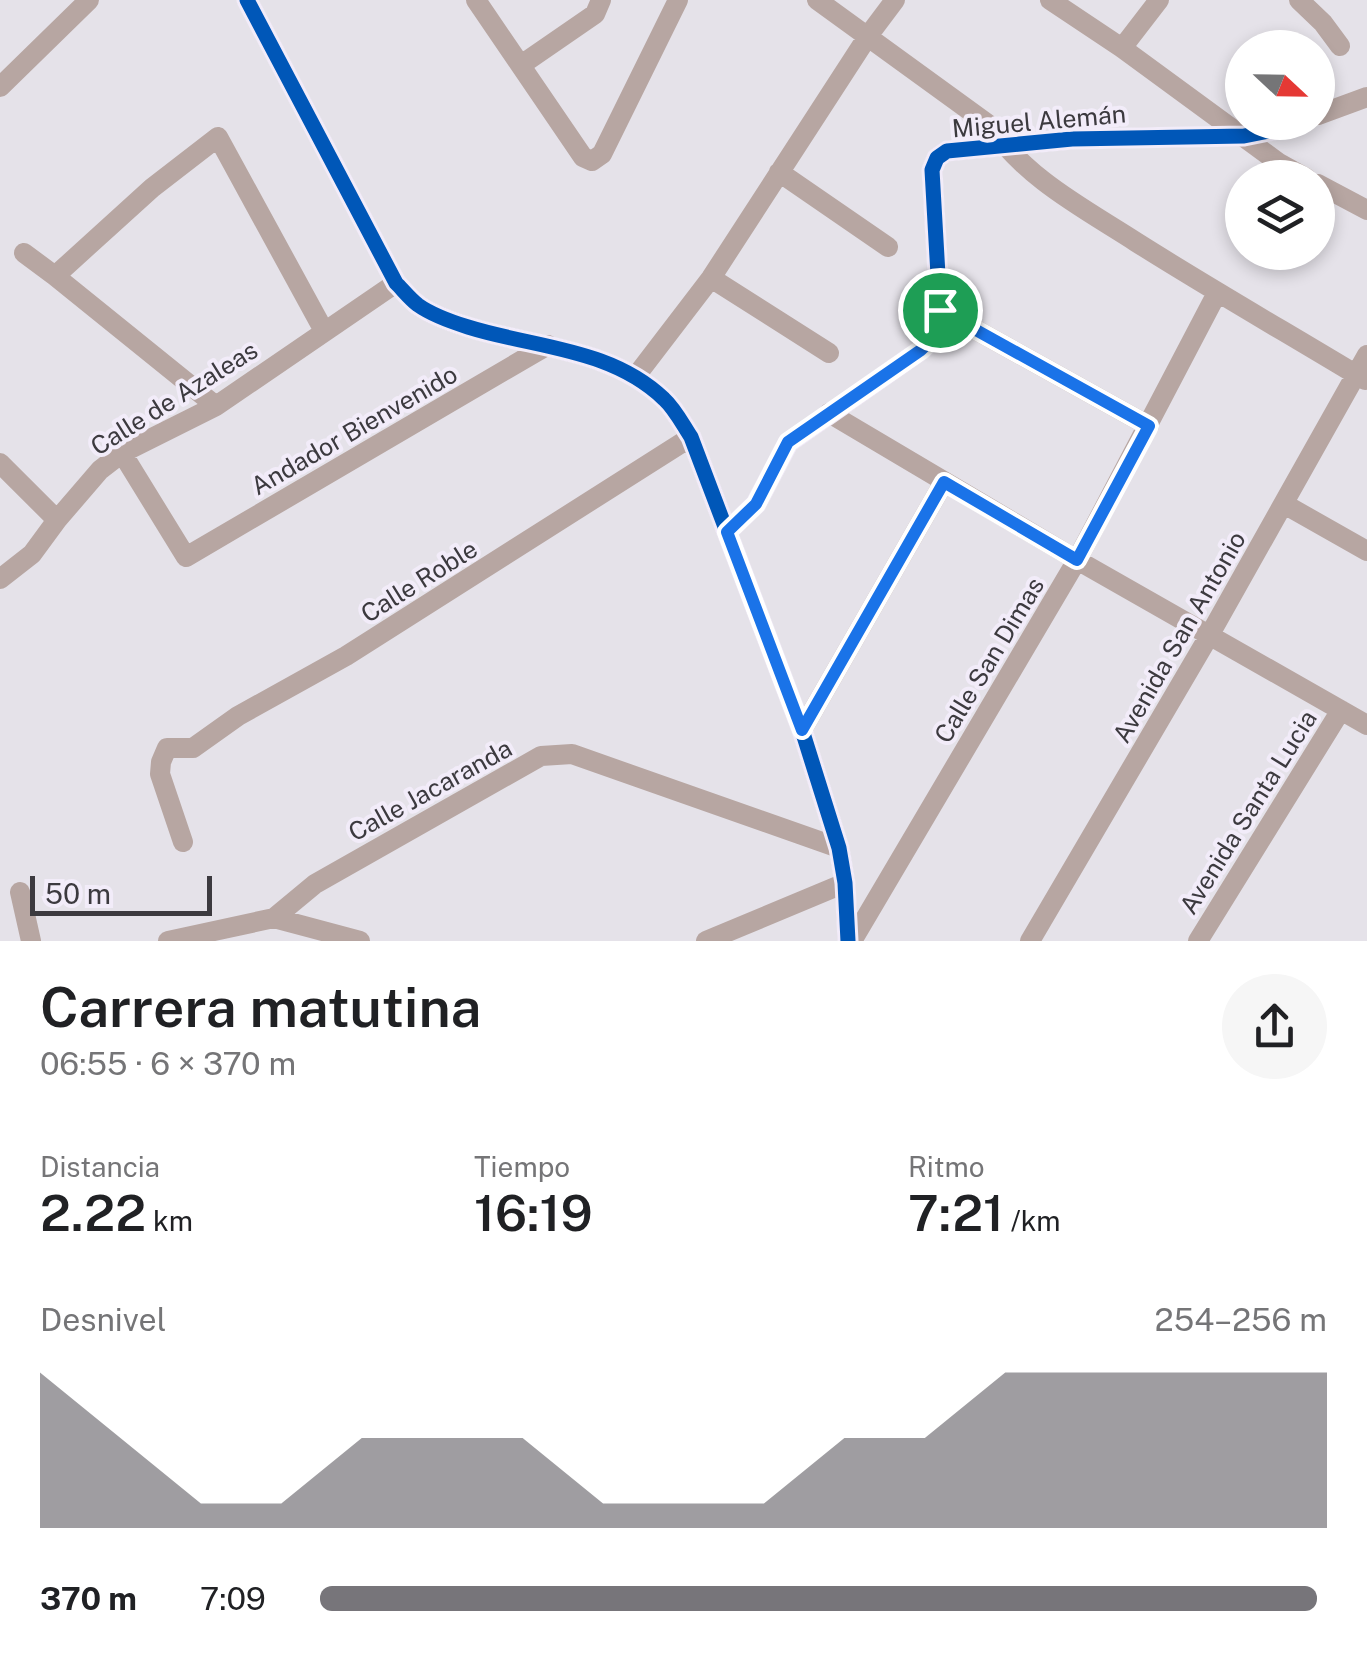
<!DOCTYPE html>
<html lang="es">
<head>
<meta charset="utf-8">
<style>
	body { margin:0; font-family:"Public Sans",sans-serif; background:#f6f6f6; color:#202124; height:100vh; display:flex; flex-direction:column; font-size:38px; white-space:nowrap }
	* { box-sizing:border-box; margin:0 }
	p { font-size:32px; color:#757577 }
	.icon { flex:none; width:55px; height:55px; fill:none; stroke:currentColor; stroke-width:2; stroke-linecap:round; stroke-linejoin:round }
	.map { position:relative; height:941px; overflow:hidden }
	.drawer { display:flex; flex-direction:column; background:#fff; flex:1 }
	.drawer>* { flex:none }
	.needle { width:65px; rotate:112deg }
	.fabs { position:absolute; left:1225px; top:30px; display:grid; gap:20px }
	.fabs a { display:grid; place-items:center; width:110px; height:110px; border-radius:50%; background:#fff; box-shadow:0 5px 15px #0003; font-size:50px }
	.scale { position:absolute; left:30px; bottom:25px; width:182px; box-sizing:border-box; padding-left:10px; border:5px solid #3c3a3f; border-top:0; font-size:28px; line-height:35px; white-space:nowrap; color:#3c3a3f; -webkit-text-stroke:8px #f2ecf9; paint-order:stroke }
	.pin { position:absolute; display:grid; place-items:center; width:85px; height:85px; color:#fff; margin:-42px; border:5px solid #fff; border-radius:50%; box-shadow:0 2px 10px #0007 }
	.round { display:grid; place-items:center; flex:none; width:105px; height:105px; border-radius:52px; background:#f6f6f6 }
	.summary { display:flex; align-items:center; justify-content:space-between; height:170px; padding:0 40px }
	h1 { font-size:55px; font-weight:600; line-height:75px }
	.figures { display:grid; grid-template-columns:repeat(3,1fr); gap:15px; height:170px; padding:10px 40px }
	.figures div { display:grid; align-content:center }
	.figures b { font-size:50px; font-weight:600 }
	.figures small { font-size:28px; font-weight:400 }
	.figures p { font-size:28px }
	.chart { height:280px; padding:20px 40px }
	.chart p { display:flex; justify-content:space-between }
	.chart svg { width:100%; height:180px; margin-top:10px; fill:#77757a; opacity:.7 }
	ul { padding:0 40px; list-style:none; font-size:32px }
	li { display:grid; grid-template-columns:160px 120px 1fr; align-items:center; height:75px }
	li i { height:25px; border-radius:12px; background:#77757a }
	.map>svg:first-child { display:block }
	.lines { fill:none; stroke-linecap:round; stroke-linejoin:round }
	.street { stroke:#b7a6a2; stroke-width:20 }
	.cycleway-casing { stroke:#f2ecf9; stroke-width:21 }
	.cycleway { stroke:#0057b8; stroke-width:15 }
	.route-casing { stroke:#fff; stroke-width:20 }
	.route { stroke:#1a73e8; stroke-width:12 }
	.labels { text-anchor:middle; dominant-baseline:central; stroke-width:8; stroke-linejoin:round; paint-order:stroke }
	.street-label { font-size:25px; fill:#3c3a3f; stroke:#f2ecf9 }
</style>
</head>
<body>
<div class="map">
<svg width="1367" height="941" viewBox="0 0 1367 941">
	<rect width="100%" height="100%" fill="#e5e2e9"/>
	<g class="lines">
		<path class="street" d="M 247,0 L 396,283 C 403,290 410,299 418,305 C 432,315 452,322 468,327 C 535,348 611,348 664,399 C 675,409 683,425 691,437 L 802,730 L 839,848 L 845,883 L 848,941
			M 476,0 L 583,157 L 592,161 L 602,154 L 678,0
			M 817,0 L 988,124 C 1028,180 1080,206 1136,242 C 1212,290 1289,334 1365,380
			M 1050,0 L 1122,48 L 1279,163 L 1306,178
			M 1299,0 L 1323,23 L 1340,46
			M 1122,48 L 1159,0
			M 521,65 L 595,14 L 601,0
			M 0,87 L 89,0
			M 1318,115 L 1367,97
			M 779,172 L 888,247
			M 1318,184 L 1367,210
			M 24,253 L 55,276 L 216,406
			M 55,276 L 152,188 L 218,137 L 324,331
			M 711,278 L 829,353
			M 940,310 L 1149,426
			M 636,376 L 711,278 L 868,36 L 895,0
			M 829,413 L 1077,560 L 1367,725
			M 122,453 L 186,557 L 548,345
			M 0,463 L 57,520
			M 1284,504 L 1367,551
			M 727,532 L 756,504 L 788,443 L 921,350 L 935,336 L 940,310 L 932,170 L 937,158 L 947,151 L 1072,139 L 1244,136 L 1279,129 L 1297,122
			M 0,579 L 32,554 L 57,520 L 100,470 L 122,453 L 216,406 L 396,283
			M 802,730 L 944,482
			M 183,842 L 160,774 L 161,762 L 167,748 L 193,748 L 238,716 L 346,656 L 691,437
			M 20,892 L 31,941
			M 274,918 L 360,941
			M 168,941 L 274,918 L 315,884 L 541,756 L 572,754 L 839,848
			M 706,941 L 845,883
			M 852,941 L 1077,560 L 1217,293
			M 1030,941 L 1209,636 L 1367,355
			M 1198,941 L 1341,710"/>
		<defs>
			<path id="cycleway" d="M 247,0 L 396,283 C 403,290 410,299 418,305 C 432,315 452,322 468,327 C 535,348 611,348 664,399 C 675,409 683,425 691,437 L 802,730 L 839,848 L 845,883 L 848,941
				M 727,532 L 756,504 L 788,443 L 921,350 L 935,336 L 940,310 L 932,170 L 937,158 L 947,151 L 1072,139 L 1244,136 L 1279,129 L 1297,122"/>
		</defs>
		<use href="#cycleway" class="cycleway-casing"/>
		<use href="#cycleway" class="cycleway"/>
	</g>
	<g class="lines">
		<defs>
			<path id="route" d="M 940,310 L 1149,426 L 1077,560 L 944,482 L 802,730 L 727,532 L 756,504 L 788,442 L 921,350 L 935,336 Z"/>
		</defs>
		<use href="#route" class="route-casing"/>
		<use href="#route" class="route"/>
	</g>
	<g class="labels">
		<g class="street-label">
			<text transform="translate(1039 121) rotate(-5)">Miguel Alemán</text>
			<text transform="translate(174 398) rotate(-32)">Calle de Azaleas</text>
			<text transform="translate(354 430) rotate(-30)">Andador Bienvenido</text>
			<text transform="translate(419 581) rotate(-32)">Calle Roble</text>
			<text transform="translate(1179 637) rotate(-60)">Avenida San Antonio</text>
			<text transform="translate(989 660) rotate(-59)">Calle San Dimas</text>
			<text transform="translate(430 790) rotate(-29)">Calle Jacaranda</text>
			<text transform="translate(1248 812) rotate(-58)">Avenida Santa Lucia</text>
		</g>
	</g>
</svg>
<div class="fabs">
<a><svg class="needle" viewBox="-14 -14 28 28"><path d="M0-13l5 13h-10z" fill="#e53935"/><path d="M0 13l5-13h-10z" fill="#757577"/></svg></a>
<a><svg class="icon" aria-label="layers" viewBox="0 0 24 24"><path d="M12 4l9 5-9 5-9-5zM3 14l9 5 9-5"/></svg></a>
</div>
<div class="scale">50 m</div>
<div class="pin" style="left:940px;top:310px;background:#1e9e55"><svg class="icon" aria-label="arrive" viewBox="0 0 24 24"><path d="M6 21V4h12l-3 4 3 4H6"/></svg></div>
</div>
<section class="drawer">
<div class="summary"><div><h1>Carrera matutina</h1><p>06:55 · 6 × 370 m</p></div><a class="round"><svg class="icon" aria-label="share" viewBox="0 0 24 24"><path d="M12 15V3M7 8l5-5 5 5M5 13v7h14v-7"/></svg></a></div>
<div class="figures">
<div><p>Distancia</p><b>2.22<small> km</small></b></div>
<div><p>Tiempo</p><b>16:19</b></div>
<div><p>Ritmo</p><b>7:21<small> /km</small></b></div>
</div>
<div class="chart"><p><span>Desnivel</span>254–256 m</p>
<svg viewBox="0 0 160 44" preserveAspectRatio="none"><path d="M0 44V6L10 22L20 38L30 38L40 22L50 22L60 22L70 38L80 38L90 38L100 22L110 22L120 6L130 6L140 6L150 6L160 6V44z"/></svg>
</div>
<ul>
<li><b>370 m</b>7:09<i style="width:99%"></i></li>
</ul>
</section>
</body>
</html>
